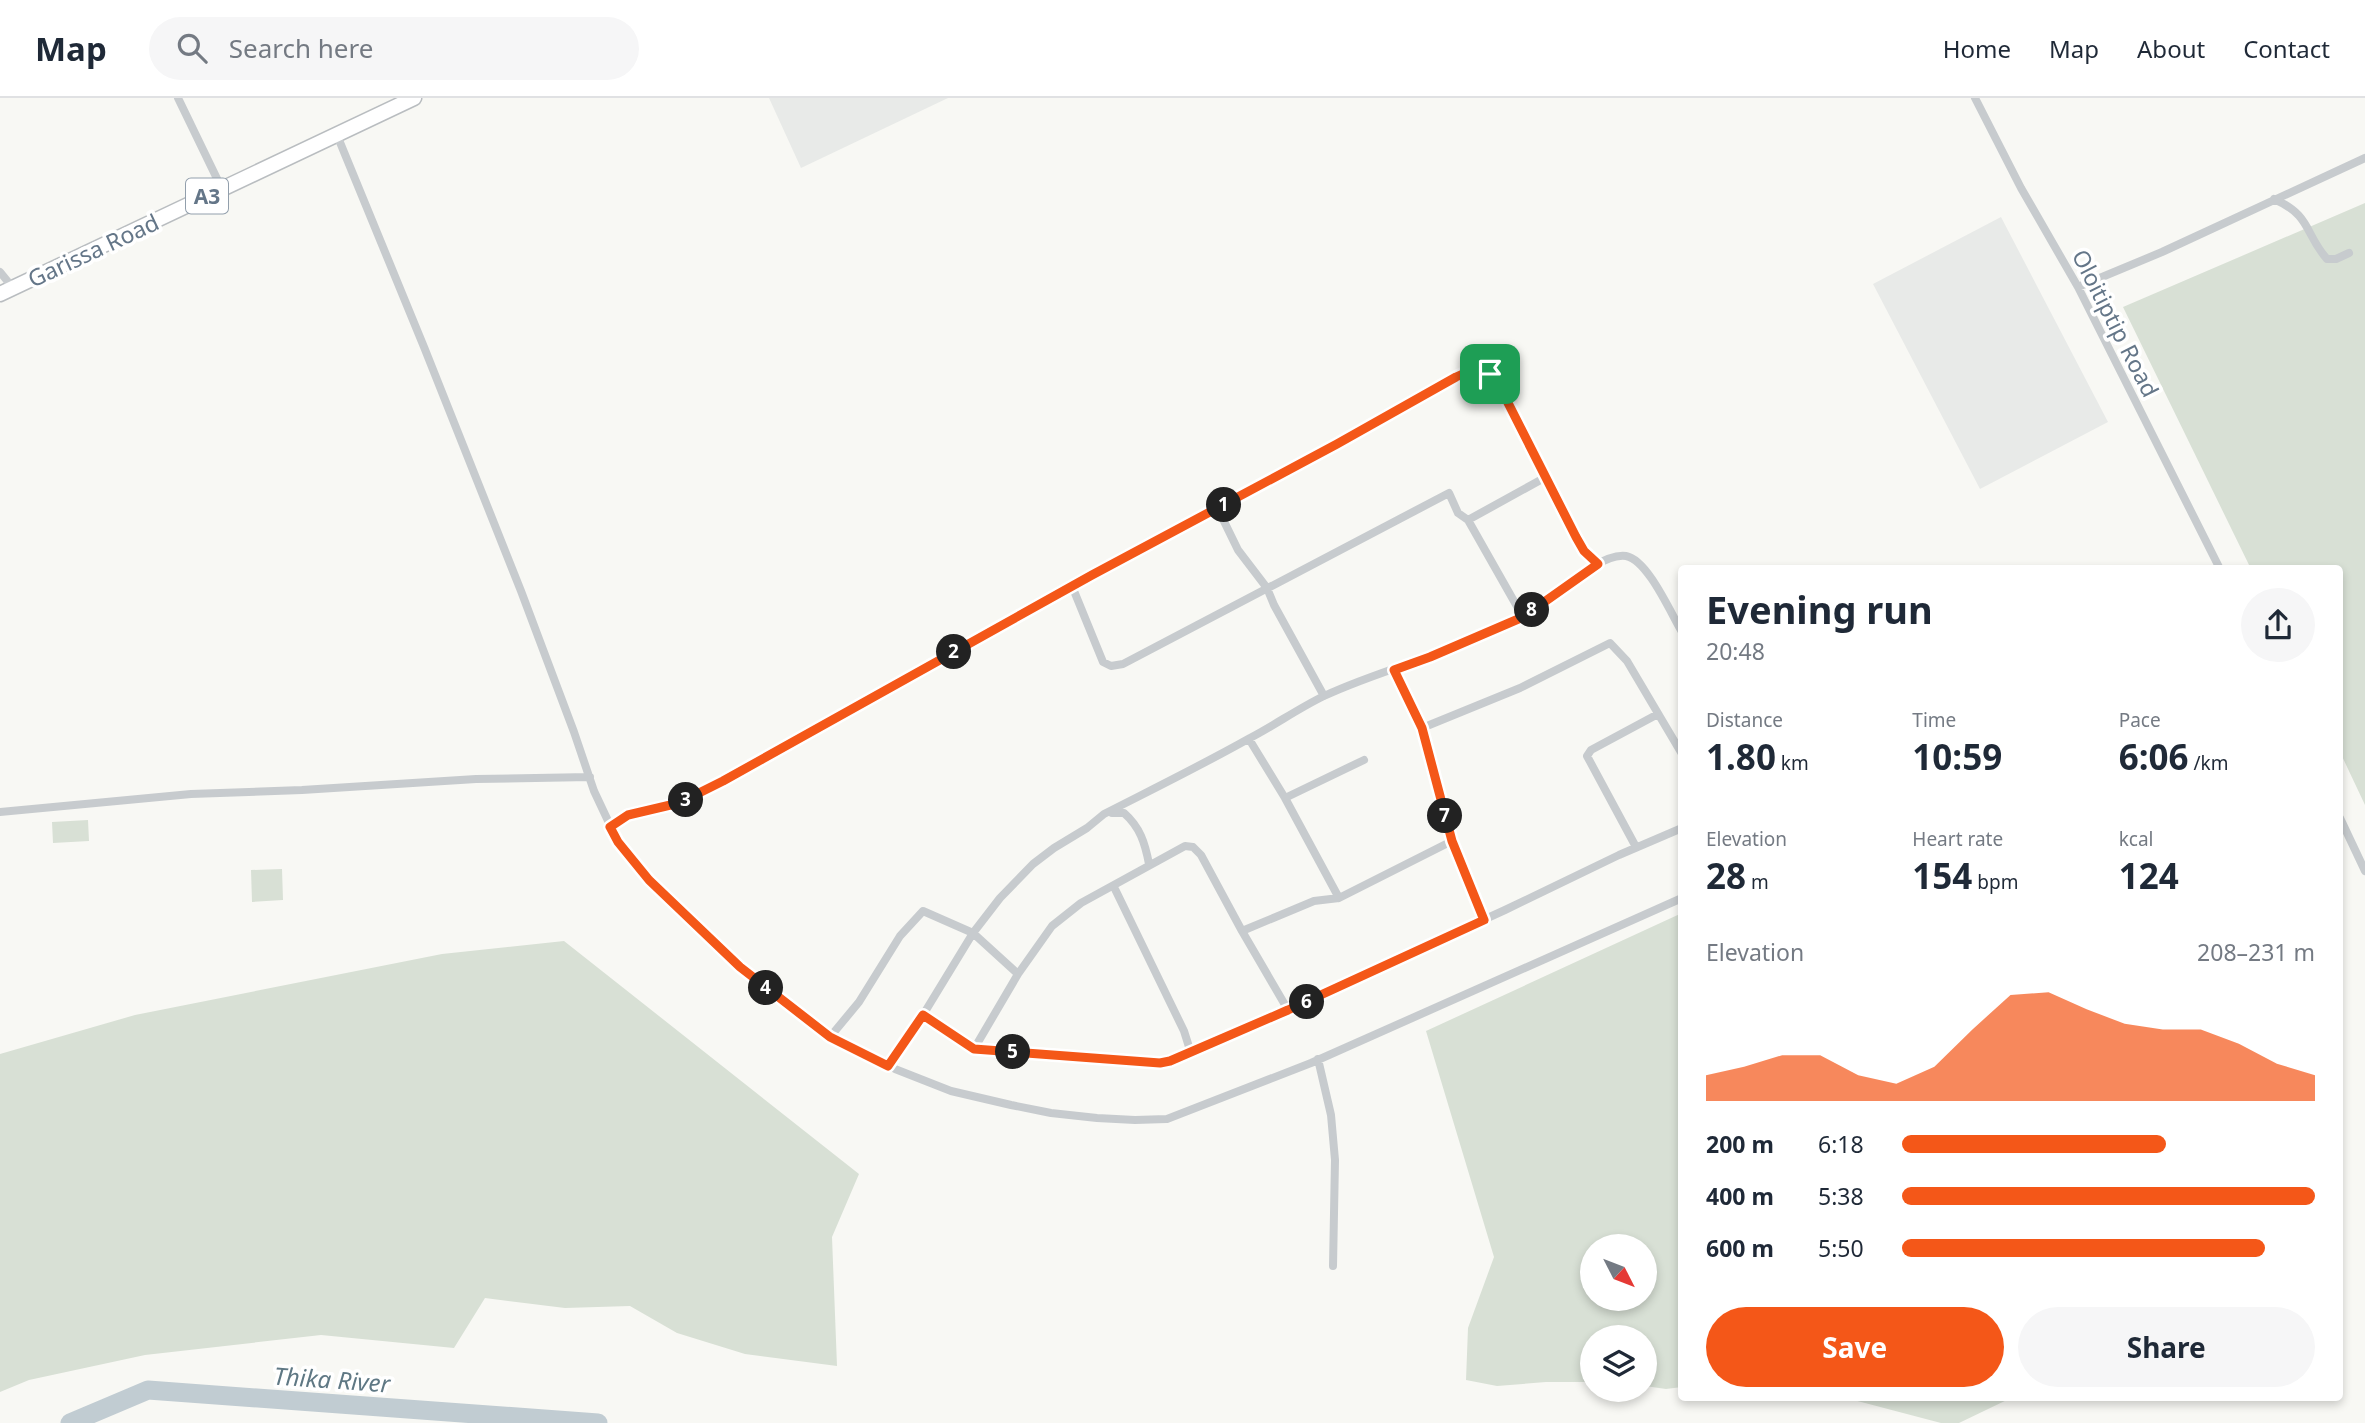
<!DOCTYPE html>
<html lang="en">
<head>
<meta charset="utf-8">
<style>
	body { margin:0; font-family:"Noto Sans",sans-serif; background:#f6f6f7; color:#1f2937; height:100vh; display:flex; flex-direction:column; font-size:26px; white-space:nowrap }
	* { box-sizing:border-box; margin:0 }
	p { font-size:23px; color:#747a83 }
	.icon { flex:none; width:38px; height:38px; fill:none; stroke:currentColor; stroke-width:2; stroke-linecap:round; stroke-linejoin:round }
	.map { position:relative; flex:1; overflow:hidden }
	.side { position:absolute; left:1678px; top:467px; width:665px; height:836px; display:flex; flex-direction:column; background:#fff; border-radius:7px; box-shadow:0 4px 10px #0003 }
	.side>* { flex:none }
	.needle { width:46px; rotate:132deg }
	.buttons { position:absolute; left:1580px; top:1136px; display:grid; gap:14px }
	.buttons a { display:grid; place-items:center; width:77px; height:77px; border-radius:50%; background:#fff; box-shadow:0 4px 10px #0003; font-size:35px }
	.pin { position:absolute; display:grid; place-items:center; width:60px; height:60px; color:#fff; margin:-30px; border-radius:14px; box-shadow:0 4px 10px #0006 }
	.km { position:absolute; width:35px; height:35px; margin:-18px; border-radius:50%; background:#222; color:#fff; font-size:19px; line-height:35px; text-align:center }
	.round { display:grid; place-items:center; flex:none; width:74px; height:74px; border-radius:37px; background:#f6f6f7 }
	.head { display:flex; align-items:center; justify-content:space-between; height:119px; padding:0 28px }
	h1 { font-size:38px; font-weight:700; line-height:52px }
	.stats { display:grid; grid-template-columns:repeat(3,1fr); gap:10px; height:119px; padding:7px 28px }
	.stats div { display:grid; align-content:center }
	.stats b { font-size:35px; font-weight:700 }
	.stats small { font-size:19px; font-weight:400 }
	.stats p { font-size:19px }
	.chart { height:196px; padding:14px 28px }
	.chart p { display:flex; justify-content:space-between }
	.chart svg { width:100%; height:126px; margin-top:7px; fill:#f45718; opacity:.7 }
	.primary-button { display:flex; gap:14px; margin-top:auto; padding:14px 28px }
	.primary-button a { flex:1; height:80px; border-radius:42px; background:#f45718; color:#fff; font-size:28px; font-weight:700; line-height:80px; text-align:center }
	.primary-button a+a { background:#f6f6f7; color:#1f2937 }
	ul { padding:0 28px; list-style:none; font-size:23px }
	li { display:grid; grid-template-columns:112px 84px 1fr; align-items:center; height:52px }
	li i { height:18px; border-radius:9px; background:#f45718 }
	header { display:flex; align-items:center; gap:42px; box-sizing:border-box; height:98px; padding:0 35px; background:#fff; border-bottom:2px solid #e0e1e3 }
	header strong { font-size:33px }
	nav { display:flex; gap:38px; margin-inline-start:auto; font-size:24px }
	.search { width:490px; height:63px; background:#f6f6f7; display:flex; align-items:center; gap:18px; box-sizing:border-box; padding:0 24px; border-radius:38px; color:#747a83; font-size:26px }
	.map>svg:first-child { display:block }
	.built { fill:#e8eae8 }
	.green { fill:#d8e0d5; fill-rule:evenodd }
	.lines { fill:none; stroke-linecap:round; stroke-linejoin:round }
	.river { stroke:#c1ccd2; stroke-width:19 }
	.trunk-casing { stroke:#b9bdc0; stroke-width:17 }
	.minor { stroke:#c7cbce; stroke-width:8 }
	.trunk { stroke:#fff; stroke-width:14 }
	.route-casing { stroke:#fff; stroke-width:14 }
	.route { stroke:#f45718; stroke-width:9 }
	.labels { text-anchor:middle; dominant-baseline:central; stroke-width:7; stroke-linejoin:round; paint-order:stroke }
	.shield { fill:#fff; stroke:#929fac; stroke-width:2 }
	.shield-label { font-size:21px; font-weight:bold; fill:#647688 }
	.street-label { font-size:23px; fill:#647688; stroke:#fff }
	.water-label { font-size:24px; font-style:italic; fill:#5f7884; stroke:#fff }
</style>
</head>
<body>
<header>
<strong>Map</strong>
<div class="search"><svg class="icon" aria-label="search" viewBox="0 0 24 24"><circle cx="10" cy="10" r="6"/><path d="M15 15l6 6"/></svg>Search here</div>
<nav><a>Home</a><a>Map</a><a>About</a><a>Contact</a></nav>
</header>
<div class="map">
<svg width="2365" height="1325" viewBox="0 0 2365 1325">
	<rect width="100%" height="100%" fill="#f8f8f4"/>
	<path class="built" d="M 769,0 L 948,0 L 801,70 Z
		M 2001,119 L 2108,324 L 1980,391 L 1873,186 Z"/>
	<path class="green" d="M 2365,105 L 2365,707 L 2340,654 L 2340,471 L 2251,471 L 2123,209 Z
		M 88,722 L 89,743 L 53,745 L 52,724 Z
		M 282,771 L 283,802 L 252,804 L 251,772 Z
		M 1682,815 L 1682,1289 L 1666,1291 L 1645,1288 L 1645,1239 L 1592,1239 L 1592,1284 L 1546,1284 L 1497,1288 L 1466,1282 L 1468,1230 L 1494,1159 L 1426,933 ZM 1645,1148 L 1645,1200 L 1592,1200 L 1592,1148 Z
		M 564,843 L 859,1076 L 832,1139 L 837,1268 L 745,1256 L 677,1235 L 630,1208 L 565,1210 L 485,1200 L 454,1250 L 321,1237 L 145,1257 L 29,1282 L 0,1294 L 0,956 L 135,917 L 442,856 Z
		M 1846,1300 L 2011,1300 L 1959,1325 L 1941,1325 Z"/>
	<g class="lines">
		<path class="river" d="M 70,1325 L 148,1292 L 598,1325"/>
		<defs>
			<path id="trunk" d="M 0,196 L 414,0"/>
		</defs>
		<use href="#trunk" class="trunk-casing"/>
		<path class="minor" d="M 178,0 L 222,91
			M 1975,0 L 2021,90 L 2078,189 L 2220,471
			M 337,37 L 424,249 L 521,493 L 574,634 L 594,693 L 618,744 L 668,802 L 740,869 L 830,939 L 850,950 L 895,971 L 951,993 L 1011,1007 L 1051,1015 L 1097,1020 L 1135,1022 L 1167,1021 L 1311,965 L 1682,800
			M 2274,101 C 2312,118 2304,135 2327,161 L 2336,161 L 2349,155
			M 0,174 L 13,190
			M 2078,189 L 2162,154 L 2365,60
			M 1468,422 L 1546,379
			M 1072,488 L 1103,564 L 1111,568 L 1123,566 L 1449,395 L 1458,415 L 1468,422 L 1523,519
			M 1393,572 L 1422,630
			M 1324,598 L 1274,507 L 1267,490 L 1238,452 L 1218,411 L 1474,270 L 1483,267 L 1504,297 L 1576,439 L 1584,453 L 1598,466
			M 1249,641 L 1285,700 L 1339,800
			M 1285,700 L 1364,662
			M 0,714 L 191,696 L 302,692 L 476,681 L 590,679
			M 1112,715 L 1124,715 C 1140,729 1145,745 1149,766
			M 2340,720 L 2365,773
			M 610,729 L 628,717 L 679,705 L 723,683 L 1072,488 L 1218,411
			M 1636,749 L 1587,658 L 1591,652 L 1658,616
			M 1484,822 L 1452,743 L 1422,630 L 1520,590 L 1610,545 L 1627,563 L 1682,656
			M 1242,833 L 1288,912
			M 923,917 L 974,951 L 1160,965 L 1187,957 L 1190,952 L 1184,933 L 1114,789
			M 830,939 L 859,904 L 900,838 L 923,813 L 973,835 L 1018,876
			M 974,951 L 1018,876 L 1052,828 L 1081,805 L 1185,748 L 1193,749 L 1201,757 L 1242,833 L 1314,803 L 1339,800 L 1452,743
			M 1187,957 L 1505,812 L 1619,757 L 1682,730
			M 1318,961 L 1331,1017 L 1335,1062 L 1333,1168
			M 888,968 L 923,917 L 973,835 L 1000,800 L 1033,766 L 1054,750 L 1087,730 L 1104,716 C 1153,691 1202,667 1250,640 C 1275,627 1299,610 1324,598 C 1388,568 1460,554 1522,519 C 1548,505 1597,454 1626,458 C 1648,462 1671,516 1682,534"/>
		<use href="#trunk" class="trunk"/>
	</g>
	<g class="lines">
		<defs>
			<path id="route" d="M 1483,267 L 1504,297 L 1576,439 L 1584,453 L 1598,466 L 1523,519 L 1430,559 L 1394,572 L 1422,630 L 1452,743 L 1484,822 L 1288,912 L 1170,963 L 1160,965 L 974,951 L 923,917 L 888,968 L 830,939 L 740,869 L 649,782 L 618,744 L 610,729 L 628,717 L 679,705 L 723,683 L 1092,477 L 1337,346 L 1456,279 Z"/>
		</defs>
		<use href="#route" class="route-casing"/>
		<use href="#route" class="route"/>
	</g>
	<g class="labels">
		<rect class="shield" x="186" y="80.5" width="42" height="35" rx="5"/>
		<g class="shield-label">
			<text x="207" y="98">A3</text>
		</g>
		<g class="street-label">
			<text transform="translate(93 152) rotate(-25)">Garissa Road</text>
			<text transform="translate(2116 225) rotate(63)">Oloitiptip Road</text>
		</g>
		<g class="water-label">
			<text transform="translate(332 1281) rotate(4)">Thika River</text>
		</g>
	</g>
</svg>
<div class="buttons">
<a><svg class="needle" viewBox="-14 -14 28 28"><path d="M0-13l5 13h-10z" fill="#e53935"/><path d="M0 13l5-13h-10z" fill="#747a83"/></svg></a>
<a><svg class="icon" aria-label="layers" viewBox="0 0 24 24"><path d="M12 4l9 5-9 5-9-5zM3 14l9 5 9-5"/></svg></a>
</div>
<div class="pin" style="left:1490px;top:276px;background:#1e9e55"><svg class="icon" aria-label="arrive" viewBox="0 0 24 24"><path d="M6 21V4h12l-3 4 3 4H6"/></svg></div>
<b class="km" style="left:1224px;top:407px">1</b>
<b class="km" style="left:954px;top:554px">2</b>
<b class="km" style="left:686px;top:702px">3</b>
<b class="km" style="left:766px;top:890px">4</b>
<b class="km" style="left:1013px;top:954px">5</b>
<b class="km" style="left:1307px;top:904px">6</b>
<b class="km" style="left:1445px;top:718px">7</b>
<b class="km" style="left:1532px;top:512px">8</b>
<section class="side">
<div class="head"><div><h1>Evening run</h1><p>20:48</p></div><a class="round"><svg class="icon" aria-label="share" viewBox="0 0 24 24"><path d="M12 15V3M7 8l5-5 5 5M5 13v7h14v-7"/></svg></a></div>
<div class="stats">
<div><p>Distance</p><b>1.80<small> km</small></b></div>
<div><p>Time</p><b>10:59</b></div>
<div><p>Pace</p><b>6:06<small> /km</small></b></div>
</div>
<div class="stats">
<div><p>Elevation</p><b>28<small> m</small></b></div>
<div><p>Heart rate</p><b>154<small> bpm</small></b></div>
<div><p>kcal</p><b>124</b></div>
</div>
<div class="chart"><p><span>Elevation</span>208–231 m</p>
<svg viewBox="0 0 160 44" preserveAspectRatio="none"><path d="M0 44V35L10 32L20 28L30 28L40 35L50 38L60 32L70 19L80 7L90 6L100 12L110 17L120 19L130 19L140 24L150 31L160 35V44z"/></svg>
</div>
<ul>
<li><b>200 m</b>6:18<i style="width:64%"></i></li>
<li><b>400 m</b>5:38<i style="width:100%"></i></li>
<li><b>600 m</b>5:50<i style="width:88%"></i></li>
</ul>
<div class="primary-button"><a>Save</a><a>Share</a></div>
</section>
</div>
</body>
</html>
